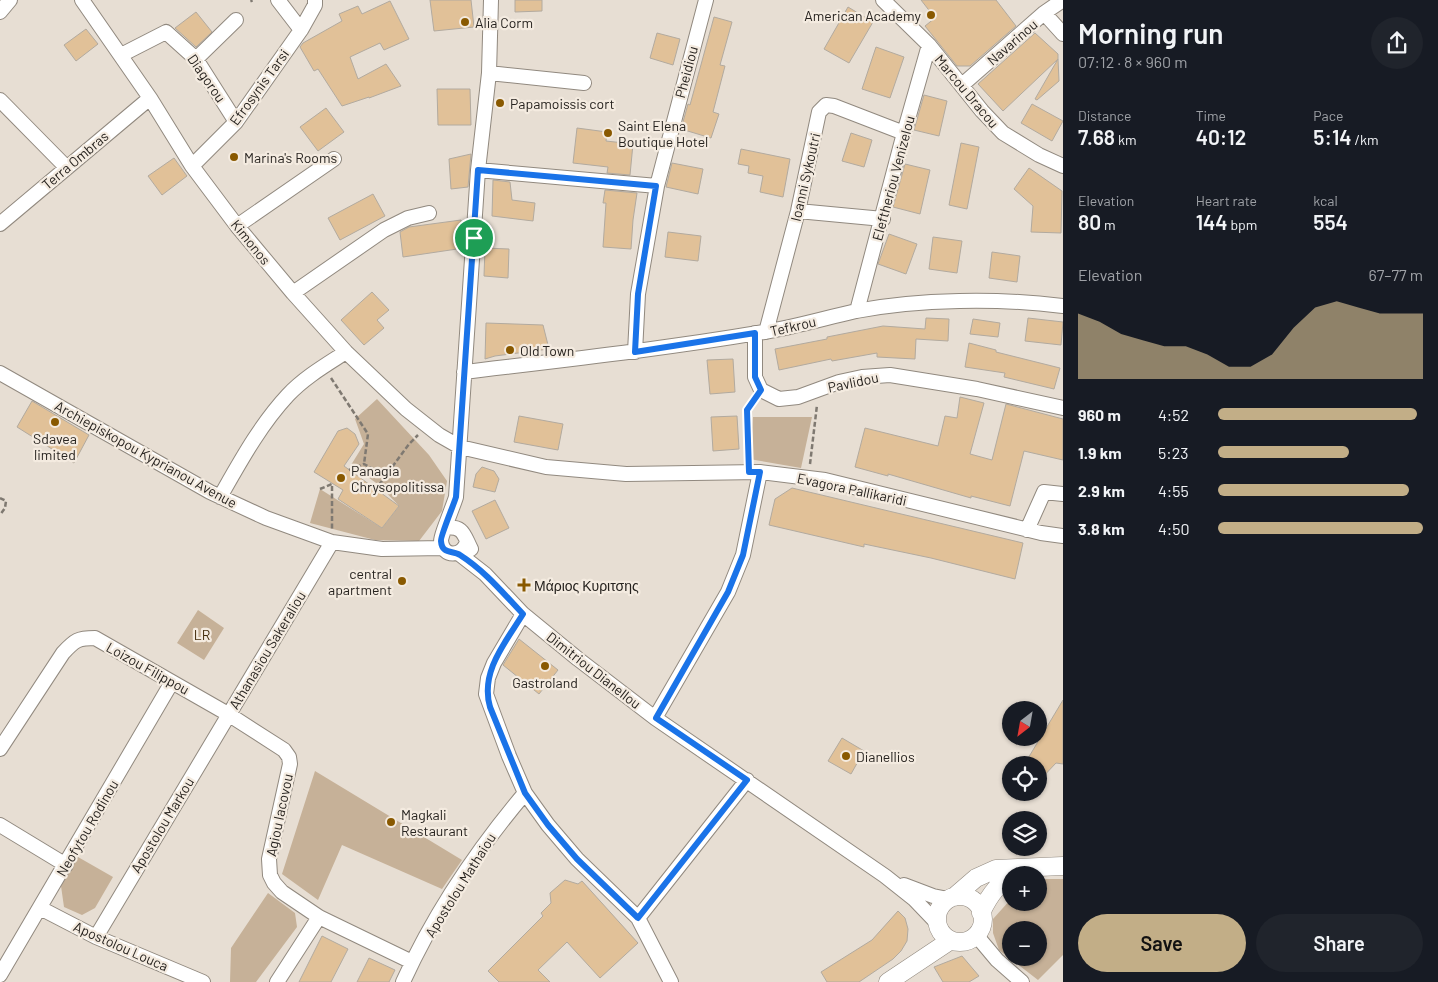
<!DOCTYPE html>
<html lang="en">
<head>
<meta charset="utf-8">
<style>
	body { margin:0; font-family:Barlow,sans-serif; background:#20242c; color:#f1f3f6; height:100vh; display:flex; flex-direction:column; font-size:19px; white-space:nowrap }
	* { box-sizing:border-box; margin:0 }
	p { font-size:16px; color:#9ea1a6 }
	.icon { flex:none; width:28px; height:28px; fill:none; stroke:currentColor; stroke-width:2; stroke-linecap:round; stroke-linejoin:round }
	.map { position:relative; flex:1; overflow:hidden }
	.drawer { display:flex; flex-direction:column; background:#171b24; width:375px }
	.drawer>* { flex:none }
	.needle { width:32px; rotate:211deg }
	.buttons { position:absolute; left:1002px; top:701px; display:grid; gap:10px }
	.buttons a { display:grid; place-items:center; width:45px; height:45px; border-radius:50%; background:#171b24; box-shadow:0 1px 4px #0004; font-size:25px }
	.pin { position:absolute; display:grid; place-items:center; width:42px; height:42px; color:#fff; margin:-21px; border:2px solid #fff; border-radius:50%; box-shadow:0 1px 5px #0007 }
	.round { display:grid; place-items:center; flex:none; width:52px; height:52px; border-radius:26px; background:#20242c }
	.overview { display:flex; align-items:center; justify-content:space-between; height:85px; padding:0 15px }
	h1 { font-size:28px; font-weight:600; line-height:38px }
	.stats { display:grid; grid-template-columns:repeat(3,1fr); gap:8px; height:85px; padding:5px 15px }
	.stats div { display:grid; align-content:center }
	.stats b { font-size:21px; font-weight:600 }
	.stats small { font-size:14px; font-weight:400 }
	.stats p { font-size:14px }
	.chart { height:140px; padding:10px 15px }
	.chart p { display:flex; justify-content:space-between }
	.chart svg { width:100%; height:90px; margin-top:5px; fill:#c2ae87; opacity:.7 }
	.primary-button { display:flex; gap:10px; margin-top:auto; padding:10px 15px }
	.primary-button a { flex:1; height:58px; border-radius:30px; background:#c2ae87; color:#111; font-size:20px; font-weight:600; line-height:58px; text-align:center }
	.primary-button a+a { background:#20242c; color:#f1f3f6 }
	ul { padding:0 15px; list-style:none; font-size:16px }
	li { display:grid; grid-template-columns:80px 60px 1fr; align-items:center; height:38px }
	li i { height:12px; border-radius:6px; background:#c2ae87 }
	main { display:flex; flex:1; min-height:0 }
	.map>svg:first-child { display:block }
	.green { fill:#c6b198; fill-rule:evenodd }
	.building { fill:#e1c198; stroke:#b2aa9f }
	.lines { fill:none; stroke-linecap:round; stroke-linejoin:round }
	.minor-casing { stroke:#91897f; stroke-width:16 }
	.major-casing { stroke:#91897f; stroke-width:19 }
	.path { stroke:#7f7971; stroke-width:2.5; stroke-dasharray:5 2.5; stroke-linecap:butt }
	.minor { stroke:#fff; stroke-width:14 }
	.major { stroke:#fff; stroke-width:18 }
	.route-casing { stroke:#fff; stroke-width:10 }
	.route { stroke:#1a73e8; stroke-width:6 }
	.poi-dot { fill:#895900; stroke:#f4ebe0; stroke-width:2 }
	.labels { text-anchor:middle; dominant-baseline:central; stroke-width:4.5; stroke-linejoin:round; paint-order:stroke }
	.poi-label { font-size:14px; fill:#27231f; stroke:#f4ebe0; text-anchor:start }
	.street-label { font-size:14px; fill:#27231f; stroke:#f4ebe0 }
	.park-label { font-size:14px; fill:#432c0b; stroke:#f4ebe0 }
</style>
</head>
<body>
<main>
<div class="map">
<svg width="1063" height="982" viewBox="0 0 1063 982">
	<rect width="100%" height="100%" fill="#e7ded3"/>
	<path class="green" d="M 377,399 L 429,455 L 447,481 L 442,511 L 419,541 L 375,540 L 310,523 L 320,489 L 382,528 L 399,506 L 379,485 L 351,465 L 364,444 L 355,419 Z
		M 753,417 L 812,417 L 801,468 L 749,459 Z
		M 198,610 L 224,628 L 204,660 L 177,643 Z
		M 315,771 L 462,860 L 442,889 L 342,845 L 318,900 L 282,874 Z
		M 78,857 L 113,877 L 95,908 L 82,915 L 64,907 L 61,886 Z
		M 1039,879 L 1063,879 L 1063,955 L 1038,980 L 999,950 L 993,933 L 993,919 L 1011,899 L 1011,902 L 1039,902 ZM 1011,930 L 1039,930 L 1039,958 L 1011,958 Z
		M 268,893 L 295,913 L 297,927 L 256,982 L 230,982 L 231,948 Z"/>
	<path class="building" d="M 430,0 L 471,0 L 474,27 L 434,31 Z
		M 515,0 L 542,0 L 542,11 L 515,12 Z
		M 921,0 L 996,0 L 1016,26 L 970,66 L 957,66 L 925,26 L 935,18 Z
		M 390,1 L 409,39 L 384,50 L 380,43 L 350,57 L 358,79 L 386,64 L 401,86 L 369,98 L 369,97 L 342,106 L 318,69 L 314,71 L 300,47 L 303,43 L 342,21 L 339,14 L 358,6 L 362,14 Z
		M 848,7 L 873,22 L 849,63 L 824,49 Z
		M 196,12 L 212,32 L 196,47 L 175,28 Z
		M 714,17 L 732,22 L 720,65 L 725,66 L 713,112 L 719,114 L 711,138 L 681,129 L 688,104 L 690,105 Z
		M 86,29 L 98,44 L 76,61 L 64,45 Z
		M 657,33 L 680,39 L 673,65 L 650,58 Z
		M 1035,33 L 1058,54 L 1058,59 L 1003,111 L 978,84 Z
		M 876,47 L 904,57 L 890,98 L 862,89 Z
		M 1058,59 L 1059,81 L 1037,100 L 1035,99 Z
		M 437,89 L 470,89 L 471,125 L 438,125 Z
		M 924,95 L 947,101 L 939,136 L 914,130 Z
		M 1032,104 L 1063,121 L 1052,141 L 1021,123 Z
		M 326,108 L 344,132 L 318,151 L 300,127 Z
		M 577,128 L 607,132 L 606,141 L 633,144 L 630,175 L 607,173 L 608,167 L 573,163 Z
		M 851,133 L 872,140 L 864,167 L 842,161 Z
		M 961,143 L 979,147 L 967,209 L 949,205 Z
		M 741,149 L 790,159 L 783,197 L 760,192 L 763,176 L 748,173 L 749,166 L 738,164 Z
		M 471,154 L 468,187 L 451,189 L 449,159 Z
		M 174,158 L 187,176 L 162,195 L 148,176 Z
		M 672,163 L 703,169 L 698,194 L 666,187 Z
		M 905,164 L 930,170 L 920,214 L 893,207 Z
		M 1029,168 L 1062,191 L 1061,233 L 1031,232 L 1033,206 L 1014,189 Z
		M 493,180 L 510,182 L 512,200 L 535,203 L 533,221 L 492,216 Z
		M 605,190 L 637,193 L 633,220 L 631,249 L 603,247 L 606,203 L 603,203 Z
		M 373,194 L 385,216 L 340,240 L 328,218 Z
		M 461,220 L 464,248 L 403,257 L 400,232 L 409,227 Z
		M 668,232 L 701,236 L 698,261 L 665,257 Z
		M 889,234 L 917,244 L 906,274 L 878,264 Z
		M 933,237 L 962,241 L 957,273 L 929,269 Z
		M 485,248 L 509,249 L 508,278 L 484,276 Z
		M 992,252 L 1020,256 L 1017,282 L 989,278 Z
		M 372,292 L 389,310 L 377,320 L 384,328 L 364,345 L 341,320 Z
		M 926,318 L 949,319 L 948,341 L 916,339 L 915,359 L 877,357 L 877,353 L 832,361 L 831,359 L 779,370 L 775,349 L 827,339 L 827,337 L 883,326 L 925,329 Z
		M 1028,318 L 1063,322 L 1061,345 L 1025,341 Z
		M 973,319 L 1000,323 L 998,337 L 970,334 Z
		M 486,323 L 543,325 L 549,349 L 495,356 L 485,359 Z
		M 969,343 L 996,350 L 996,352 L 1060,368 L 1054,389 L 1004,377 L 1005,373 L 965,367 Z
		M 733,359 L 735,392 L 710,394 L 707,360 Z
		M 960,397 L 984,403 L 970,454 L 992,460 L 1006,404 L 1063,419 L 1063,460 L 1024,451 L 1010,506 L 971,496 L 971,498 L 888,474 L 888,476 L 855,467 L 865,428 L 938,446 L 945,416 L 957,418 Z
		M 32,401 L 89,435 L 74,463 L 17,427 Z
		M 519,416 L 563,424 L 558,450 L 514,442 Z
		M 737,416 L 739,449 L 713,451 L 711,417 Z
		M 347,428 L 355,434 L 359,444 L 344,466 L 399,506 L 382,528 L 338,499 L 343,490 L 314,472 L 338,431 Z
		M 482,467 L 494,471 L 499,479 L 495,492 L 473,487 L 476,474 Z
		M 792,488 L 1023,543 L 1015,579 L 931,558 L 864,544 L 864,547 L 769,525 L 775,499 Z
		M 495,500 L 509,528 L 486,539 L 472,511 Z
		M 519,639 L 558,670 L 539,694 L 503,665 Z
		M 1063,700 L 1063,764 L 1056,763 L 1039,781 L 1039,765 L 1024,765 Z
		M 842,738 L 864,751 L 851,774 L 828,761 Z
		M 565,880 L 578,884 L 582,881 L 638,943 L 600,978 L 567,942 L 538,970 L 550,982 L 499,982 L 488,971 L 543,916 L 541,913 L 551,903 L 550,893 Z
		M 898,911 L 905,918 L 908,929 L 907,941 L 901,951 L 893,959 L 859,982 L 827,982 L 821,972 L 872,940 Z
		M 322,936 L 348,949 L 331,982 L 299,982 Z
		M 962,956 L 979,976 L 969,982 L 943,982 L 934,967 Z
		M 369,958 L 395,970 L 389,982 L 357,982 Z"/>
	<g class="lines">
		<defs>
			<path id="minor" d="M 82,0 L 150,98 L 192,166 L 237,226 L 293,293 L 346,352 L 406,409 L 439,435 L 460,447 L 546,467 L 626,474 L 760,472 L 825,480 L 1041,533 L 1063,536
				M 278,0 L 301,30
				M 883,0 L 929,45 L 982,111 L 1003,133 L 1039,155 L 1063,166
				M 0,12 L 10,0
				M 1044,13 L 1063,34
				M 121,55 L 166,32 L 196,59 L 236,122
				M 196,59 L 236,20
				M 489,73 L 584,83
				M 962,85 L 1044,13 L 1063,0
				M 0,100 L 66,167
				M 192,166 L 236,122 L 301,30 L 315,5 L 315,0
				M 478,170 L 657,186
				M 798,211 L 883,219
				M 0,224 L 150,98
				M 237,226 L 334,159
				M 293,293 L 384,230 L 408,218 L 429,213
				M 857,311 L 904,133 L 929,45
				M 766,332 L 798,211 L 819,112 L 826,105 L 834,106 L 904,133
				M 755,333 L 755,377 L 761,390 L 779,399 L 798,397 L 839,382 L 862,377 L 890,375 L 977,389 L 1063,408
				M 635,352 L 638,294 L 657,186 L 706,0
				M 464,372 C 564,360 664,349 764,332 C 795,327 825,318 856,311 C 919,299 999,298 1063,306
				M 0,373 L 210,492 L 266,518 L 332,542 L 382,549 L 443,548
				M 220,497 C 240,462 260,425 288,395 C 305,377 326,365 346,352
				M 445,528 C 464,525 464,536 471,549
				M 1027,530 L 1044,492 L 1063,494
				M 467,542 C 462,557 443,558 441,541 C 440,538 454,504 456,497 L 478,170 L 489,73 L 491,0
				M 458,553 L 485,574 L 523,614 L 578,659 L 655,718 L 885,876 L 914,899 L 937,923
				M 523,614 L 494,663 L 488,678 L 486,694 L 509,756 L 525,793 L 548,825 L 577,859 L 638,918 L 671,982
				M 655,718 L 728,592 L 743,555 L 760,472
				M 0,749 L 63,653 C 75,640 78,638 95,638 L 228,714 L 284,750 L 289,757 L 290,764 L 269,859 L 270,875 L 274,883 L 282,892 L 319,917 L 412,962
				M 0,825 L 66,865
				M 904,885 L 933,896 L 948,899
				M 40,908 L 96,937 L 203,982
				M 638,918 L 747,780
				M 976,935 L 997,960 L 1022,982
				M 96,937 L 332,542
				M 0,975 L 172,682
				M 277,982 L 319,917
				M 403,982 C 434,914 477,850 525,793"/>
			<path id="major" d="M937 919a23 23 0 1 1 46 0a23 23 0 1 1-46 0Z
				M 954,897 L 976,878 L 996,869 L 1063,866
				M 981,913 C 990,893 1001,881 1019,868
				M 888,982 L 951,940"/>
		</defs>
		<use href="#minor" class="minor-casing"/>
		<use href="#major" class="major-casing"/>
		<path class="path" d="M 251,0 L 252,2
			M 331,378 L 368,434 L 364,464
			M 748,460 L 747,410 L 754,400
			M 810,464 L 817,405
			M 349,470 L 364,464 L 385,476
			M 379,485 L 409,444 L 418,435
			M 320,489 L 332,484 L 332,529
			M 0,498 L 6,501 L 5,508 L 0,515"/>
		<use href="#minor" class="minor"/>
		<use href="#major" class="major"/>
	</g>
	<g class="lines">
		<defs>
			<path id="route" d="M 478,170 L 656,186 L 638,294 L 635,352 L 755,333 L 755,377 L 761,390 L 747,410 L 749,472 L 760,472 L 743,555 L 728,592 L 656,718 L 747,780 L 638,918 L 577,859 L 548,825 L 525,793 L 490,707 C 480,672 505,643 523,614 C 503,593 485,571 460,555 C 453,550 442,555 441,541 C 440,537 454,504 456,497 Z"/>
		</defs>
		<use href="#route" class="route-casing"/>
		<use href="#route" class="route"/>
	</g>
	<g class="poi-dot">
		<circle cx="931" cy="15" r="5"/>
		<circle cx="465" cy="22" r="5"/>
		<circle cx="500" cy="103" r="5"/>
		<circle cx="608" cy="133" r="5"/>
		<circle cx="234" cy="157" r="5"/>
		<circle cx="510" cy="350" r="5"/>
		<circle cx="55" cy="422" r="5"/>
		<circle cx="341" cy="478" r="5"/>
		<circle cx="402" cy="581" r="5"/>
		<path d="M521.5 577.5h5v5h5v5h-5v5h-5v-5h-5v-5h5z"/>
		<circle cx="545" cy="666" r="5"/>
		<circle cx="846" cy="756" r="5"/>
		<circle cx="391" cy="822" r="5"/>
	</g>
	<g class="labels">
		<g class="poi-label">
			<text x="921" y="15" text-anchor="end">American Academy</text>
			<text x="475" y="22">Alia Corm</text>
			<text x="510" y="103">Papamoissis cort</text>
			<text x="618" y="125">Saint Elena<tspan x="618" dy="16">Boutique Hotel</tspan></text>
			<text x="244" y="157">Marina's Rooms</text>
			<text x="520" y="350">Old Town</text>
			<text x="55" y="438" text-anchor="middle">Sdavea<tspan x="55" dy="16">limited</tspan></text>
			<text x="351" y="470">Panagia<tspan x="351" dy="16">Chrysopolitissa</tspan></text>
			<text x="392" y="573" text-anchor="end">central<tspan x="392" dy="16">apartment</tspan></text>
			<text x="534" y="585">Μάριος Κυριτσης</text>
			<text x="545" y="682" text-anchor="middle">Gastroland</text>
			<text x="856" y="756">Dianellios</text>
			<text x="401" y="814">Magkali<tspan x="401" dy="16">Restaurant</tspan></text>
		</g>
		<g class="street-label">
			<text transform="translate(1012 42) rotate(-41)">Navarinou</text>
			<text transform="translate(686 72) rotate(-75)">Pheidiou</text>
			<text transform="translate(207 78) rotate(55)">Diagorou</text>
			<text transform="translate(259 87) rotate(-54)">Efrosynis Tarsi</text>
			<text transform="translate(967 91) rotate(50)">Marcou Dracou</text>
			<text transform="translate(75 160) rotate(-40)">Terra Ombras</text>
			<text transform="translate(805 177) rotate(-77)">Ioanni Sykoutri</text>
			<text transform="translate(893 178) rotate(-75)">Eleftheriou Venizelou</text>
			<text transform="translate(251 242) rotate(51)">Kimonos</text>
			<text transform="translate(793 326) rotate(-13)">Tefkrou</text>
			<text transform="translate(853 382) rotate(-12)">Pavlidou</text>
			<text transform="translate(146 454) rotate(29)">Archiepiskopou Kyprianou Avenue</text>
			<text transform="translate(852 489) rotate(12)">Evagora Pallikaridi</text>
			<text transform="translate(267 650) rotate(-59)">Athanasiou Sakeraliou</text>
			<text transform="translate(148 668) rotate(29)">Loizou Filippou</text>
			<text transform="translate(594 670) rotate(38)">Dimitriou Dianellou</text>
			<text transform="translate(279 815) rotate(-78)">Agiou Iacovou</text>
			<text transform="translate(162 825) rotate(-59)">Apostolou Markou</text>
			<text transform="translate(87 828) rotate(-60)">Neofytou Rodinou</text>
			<text transform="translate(460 885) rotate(-58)">Apostolou Mathaiou</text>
			<text transform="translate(121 946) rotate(24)">Apostolou Louca</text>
		</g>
		<g class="park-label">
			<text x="202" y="634">LR</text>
		</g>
	</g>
</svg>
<div class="buttons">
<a><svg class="needle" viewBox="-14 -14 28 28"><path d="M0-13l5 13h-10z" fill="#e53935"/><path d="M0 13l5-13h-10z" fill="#9ea1a6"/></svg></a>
<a><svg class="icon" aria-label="locate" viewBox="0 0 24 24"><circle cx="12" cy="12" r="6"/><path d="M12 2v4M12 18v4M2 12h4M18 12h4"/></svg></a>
<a><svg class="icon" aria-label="layers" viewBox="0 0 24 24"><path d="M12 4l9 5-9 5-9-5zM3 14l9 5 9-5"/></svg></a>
<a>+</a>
<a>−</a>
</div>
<div class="pin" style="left:474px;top:238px;background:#1e9e55"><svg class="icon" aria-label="arrive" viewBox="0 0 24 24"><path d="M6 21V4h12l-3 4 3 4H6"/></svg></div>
</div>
<section class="drawer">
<div class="overview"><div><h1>Morning run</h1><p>07:12 · 8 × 960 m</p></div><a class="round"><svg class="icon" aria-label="share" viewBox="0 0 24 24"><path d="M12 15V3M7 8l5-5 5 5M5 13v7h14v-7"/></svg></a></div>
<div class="stats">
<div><p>Distance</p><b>7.68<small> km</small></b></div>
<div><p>Time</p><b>40:12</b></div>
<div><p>Pace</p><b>5:14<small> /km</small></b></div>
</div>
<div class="stats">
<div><p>Elevation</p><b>80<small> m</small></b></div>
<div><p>Heart rate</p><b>144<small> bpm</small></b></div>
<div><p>kcal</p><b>554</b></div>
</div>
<div class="chart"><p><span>Elevation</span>67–77 m</p>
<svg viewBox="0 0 160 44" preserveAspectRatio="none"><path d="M0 44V12L10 16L20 22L30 25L40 28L50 28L60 32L70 38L80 38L90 32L100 19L110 9L120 6L130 9L140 12L150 12L160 12V44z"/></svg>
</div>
<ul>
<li><b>960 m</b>4:52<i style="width:97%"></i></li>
<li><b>1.9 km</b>5:23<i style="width:64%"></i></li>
<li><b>2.9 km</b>4:55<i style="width:93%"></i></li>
<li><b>3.8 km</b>4:50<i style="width:100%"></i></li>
</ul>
<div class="primary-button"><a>Save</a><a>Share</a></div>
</section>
</main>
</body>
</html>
